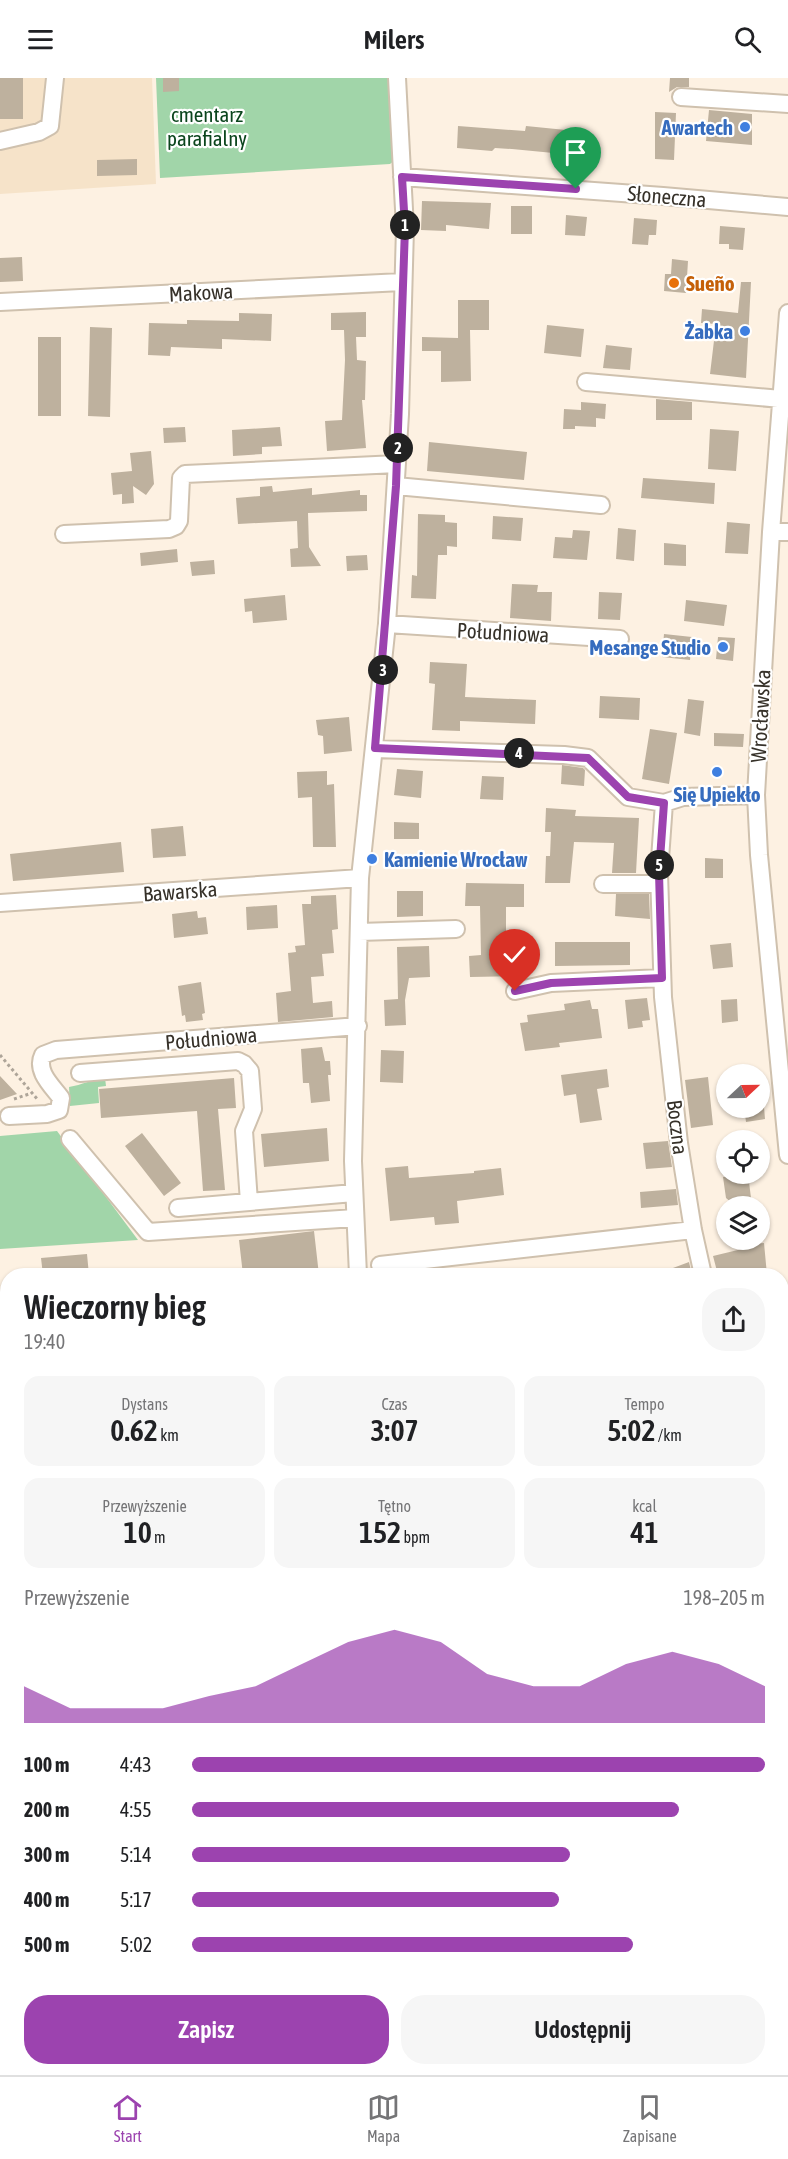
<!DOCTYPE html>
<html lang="pl">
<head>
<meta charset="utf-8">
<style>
	body { margin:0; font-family:"Asap Condensed",sans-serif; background:#f6f6f6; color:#202124; height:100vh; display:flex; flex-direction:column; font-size:22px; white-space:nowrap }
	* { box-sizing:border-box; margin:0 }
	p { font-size:20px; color:#757577 }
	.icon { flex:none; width:33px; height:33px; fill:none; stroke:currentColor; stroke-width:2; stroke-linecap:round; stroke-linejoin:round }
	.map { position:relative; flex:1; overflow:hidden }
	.details { position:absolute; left:0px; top:1190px; width:789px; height:808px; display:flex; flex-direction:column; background:#fff; border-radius:24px 24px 0 0; box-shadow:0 2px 4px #0004 }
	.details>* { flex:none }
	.needle { width:39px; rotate:68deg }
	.fabs { position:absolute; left:716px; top:986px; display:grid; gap:12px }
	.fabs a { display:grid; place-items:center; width:54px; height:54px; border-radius:50%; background:#fff; box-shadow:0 2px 4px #0004; font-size:30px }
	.pin { position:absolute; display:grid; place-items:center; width:51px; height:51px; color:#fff; margin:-62px -26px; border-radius:50% 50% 50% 0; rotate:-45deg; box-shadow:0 0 6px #0007 }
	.pin .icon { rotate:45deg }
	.km { position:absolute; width:30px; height:30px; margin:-15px; border-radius:50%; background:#222; color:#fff; font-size:16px; line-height:30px; text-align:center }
	.round { display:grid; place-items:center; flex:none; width:63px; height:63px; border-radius:24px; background:#f6f6f6 }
	.summary { display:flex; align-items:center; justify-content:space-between; height:102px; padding:0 24px }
	h1 { font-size:33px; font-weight:600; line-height:45px }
	.figures { display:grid; grid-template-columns:repeat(3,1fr); gap:9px; height:102px; padding:6px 24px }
	.figures div { display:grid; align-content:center; border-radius:15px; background:#f6f6f6; text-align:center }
	.figures b { font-size:30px; font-weight:600 }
	.figures small { font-size:16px; font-weight:400 }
	.figures p { font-size:16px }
	.chart { height:168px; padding:12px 24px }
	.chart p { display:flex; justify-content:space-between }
	.chart svg { width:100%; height:108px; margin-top:6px; fill:#9c43af; opacity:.7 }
	.action { display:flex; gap:12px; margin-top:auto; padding:12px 24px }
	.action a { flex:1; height:69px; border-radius:24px; background:#9c43af; color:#fff; font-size:24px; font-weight:600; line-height:69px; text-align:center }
	.action a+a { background:#f6f6f6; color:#202124 }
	ul { padding:0 24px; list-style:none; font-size:20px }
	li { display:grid; grid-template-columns:96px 72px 1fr; align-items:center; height:45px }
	li i { height:15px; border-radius:8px; background:#9c43af }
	header { display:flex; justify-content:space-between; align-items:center; height:78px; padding:0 24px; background:#fff; font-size:27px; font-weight:600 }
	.tabs { display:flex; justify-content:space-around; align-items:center; height:84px; border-top:2px solid #e0e0e0; background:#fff; font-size:16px; color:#757577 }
	.tabs a { display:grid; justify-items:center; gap:3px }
	.tabs .selected { color:#9c43af }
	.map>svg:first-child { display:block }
	.built { fill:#f6e3c9 }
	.green { fill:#a1d5a9 }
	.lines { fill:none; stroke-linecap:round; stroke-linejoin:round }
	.stream { stroke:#8898b6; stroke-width:4.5 }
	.building { fill:#beb19e }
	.minor-casing { stroke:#cfc1ae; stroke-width:20 }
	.path { stroke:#aea599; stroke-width:3; stroke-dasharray:3 3; stroke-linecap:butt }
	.minor { stroke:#fff; stroke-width:16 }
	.route-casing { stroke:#fff; stroke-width:12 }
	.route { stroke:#9c43af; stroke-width:8 }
	.shop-dot { fill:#3f7fe0; stroke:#fff; stroke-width:2 }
	.food-dot { fill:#e8710a; stroke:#fff; stroke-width:2 }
	.labels { text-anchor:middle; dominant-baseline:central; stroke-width:4.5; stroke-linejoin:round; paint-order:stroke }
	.park-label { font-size:21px; fill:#0b451d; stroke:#fff }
	.shop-label { font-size:21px; font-weight:bold; fill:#366cbe; stroke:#fff; text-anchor:end }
	.street-label { font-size:21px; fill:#363129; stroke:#fff }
	.food-label { font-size:21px; font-weight:bold; fill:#c56008; stroke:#fff; text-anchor:start }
</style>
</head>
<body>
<header><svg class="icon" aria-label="menu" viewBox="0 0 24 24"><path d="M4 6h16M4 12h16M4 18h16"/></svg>Milers<svg class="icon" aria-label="search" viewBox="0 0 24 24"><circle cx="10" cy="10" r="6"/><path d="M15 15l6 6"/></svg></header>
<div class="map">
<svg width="788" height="1997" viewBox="0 0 788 1997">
	<rect width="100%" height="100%" fill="#fdf1e2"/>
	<path class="built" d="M 0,0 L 152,0 L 156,106 L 0,116 Z"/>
	<path class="green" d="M 156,0 L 391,0 L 395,82 L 390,86 L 160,100 Z
		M 105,1000 L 106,1008 L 98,1009 L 99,1025 L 70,1028 L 69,1009 C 82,1007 92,1001 105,1000 Z
		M 57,1053 L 138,1162 L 0,1171 L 0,1058 Z
		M 252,1990 L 303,1990 L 303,1991 L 271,1997 L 219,1997 Z
		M 80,1991 L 168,1991 L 142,1997 L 80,1997 Z"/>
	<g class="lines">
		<path class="stream" d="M 0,1765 L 2,1764"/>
	</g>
	<path class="building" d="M 0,0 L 23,0 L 23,41 L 0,41 Z
		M 163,0 L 179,0 L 179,13 L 163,14 Z
		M 670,0 L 689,0 L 689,9 L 677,9 L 669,14 Z
		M 709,32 L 752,36 L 752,67 L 706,63 Z
		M 655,34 L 676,35 L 674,82 L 655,81 Z
		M 458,48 L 525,53 L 526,48 L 576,53 L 576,61 L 582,61 L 581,72 L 574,72 L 574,77 L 512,71 L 495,70 L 492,73 L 457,70 Z
		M 137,81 L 137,97 L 97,98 L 97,82 Z
		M 422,123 L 491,125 L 489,151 L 446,147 L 446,153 L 421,152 Z
		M 511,128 L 532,128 L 532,156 L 511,156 Z
		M 566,137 L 587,139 L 585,158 L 565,157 Z
		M 634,140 L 657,142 L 656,157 L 649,157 L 648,167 L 632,166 Z
		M 720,148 L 745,150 L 743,172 L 729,171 L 729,166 L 719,166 Z
		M 22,179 L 23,203 L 0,204 L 0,180 Z
		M 672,181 L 688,183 L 686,215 L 664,213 L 665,196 L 671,196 Z
		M 741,204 L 751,204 L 746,300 L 710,296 L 716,246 L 701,245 L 702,231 L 738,235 Z
		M 458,222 L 489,222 L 489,252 L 470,252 L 471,303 L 441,304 L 441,273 L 422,273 L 422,259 L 458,260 Z
		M 366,234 L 366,259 L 356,259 L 357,282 L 366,283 L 365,322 L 362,322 L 366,370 L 327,373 L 325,343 L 342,342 L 345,282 L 344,252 L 331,252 L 331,235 Z
		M 239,235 L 272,236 L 271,263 L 222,261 L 222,271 L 171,269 L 170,278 L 148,277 L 149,245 L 187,246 L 187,242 L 239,243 Z
		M 547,247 L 584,251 L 581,279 L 544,275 Z
		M 90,249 L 112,250 L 110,339 L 88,338 Z
		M 38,259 L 61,259 L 61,338 L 38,338 Z
		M 606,267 L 632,270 L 630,292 L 603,290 Z
		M 656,321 L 692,324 L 692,342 L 656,342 Z
		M 581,324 L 606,326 L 605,341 L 596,340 L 596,349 L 575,348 L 575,351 L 563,351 L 564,331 L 581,332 Z
		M 185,349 L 186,364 L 164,365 L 163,350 Z
		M 280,349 L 282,368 L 262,369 L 262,376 L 233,378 L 232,352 Z
		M 710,351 L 739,353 L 736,393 L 708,391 Z
		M 429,364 L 527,374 L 524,402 L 427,393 Z
		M 151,373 L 154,406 L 146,417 L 133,408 L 134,425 L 122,426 L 122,416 L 113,417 L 111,395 L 132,393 L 130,375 Z
		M 643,400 L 715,405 L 714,426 L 641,420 Z
		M 272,408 L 273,414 L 312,410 L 312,417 L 360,412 L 360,417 L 367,417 L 367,433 L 308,435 L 309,469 L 321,488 L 291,489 L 290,471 L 298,470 L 297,443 L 238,446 L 236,420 L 260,418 L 260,409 Z
		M 418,436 L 445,437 L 445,444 L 457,445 L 457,469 L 447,468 L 447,477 L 438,477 L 436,521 L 411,520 L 412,497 L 417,498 Z
		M 493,438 L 523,440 L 521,463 L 492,461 Z
		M 727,444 L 750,446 L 748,476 L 725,475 Z
		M 618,450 L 636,452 L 634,483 L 616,481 Z
		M 573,452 L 590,453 L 587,482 L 553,480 L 555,459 L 572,460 Z
		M 664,465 L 686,467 L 686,488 L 664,487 Z
		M 177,471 L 178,484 L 141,488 L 140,475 Z
		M 367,477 L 368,492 L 347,493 L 346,478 Z
		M 214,482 L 215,496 L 192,498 L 190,484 Z
		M 512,506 L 538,507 L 537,514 L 552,514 L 551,543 L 510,540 Z
		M 599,514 L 622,515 L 620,542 L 598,541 Z
		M 285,517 L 287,542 L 253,545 L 252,533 L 245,534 L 244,521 Z
		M 686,522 L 727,527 L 724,548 L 684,543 Z
		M 664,556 L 692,559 L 690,582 L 662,579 Z
		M 718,559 L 735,560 L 733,583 L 716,581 Z
		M 430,584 L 467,586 L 465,619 L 536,622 L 535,646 L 460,643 L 460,653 L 432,652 L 435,606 L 429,605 Z
		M 600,618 L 640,620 L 639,642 L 599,640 Z
		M 688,621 L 704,623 L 700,658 L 684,655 Z
		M 349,639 L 352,673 L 324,676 L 323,658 L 318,657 L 316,642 Z
		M 650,651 L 677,655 L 669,706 L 642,701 Z
		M 714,655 L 744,656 L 743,669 L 714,668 Z
		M 562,687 L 583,690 L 585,692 L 584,708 L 561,706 Z
		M 397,691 L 423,693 L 421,720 L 394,717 Z
		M 327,693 L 327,707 L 334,706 L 336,769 L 313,769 L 312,719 L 298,720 L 297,694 Z
		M 482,698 L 504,699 L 503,722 L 480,721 Z
		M 546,730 L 576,732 L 575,738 L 639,740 L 636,795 L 612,795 L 614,765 L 574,764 L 570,805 L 545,805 L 546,778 L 550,778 L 551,754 L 545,754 Z
		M 394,744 L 419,745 L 419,761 L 394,761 Z
		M 183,748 L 186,778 L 153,780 L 151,751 Z
		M 121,764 L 124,794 L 13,803 L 10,776 Z
		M 705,780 L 723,781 L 723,800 L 705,800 Z
		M 466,805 L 524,806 L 524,829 L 506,829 L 506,876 L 521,876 L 521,898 L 470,899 L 469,878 L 481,877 L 480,828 L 465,828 Z
		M 397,813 L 423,813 L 423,838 L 397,839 Z
		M 616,816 L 649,816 L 650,841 L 615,838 Z
		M 336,817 L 338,851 L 332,852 L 334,875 L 322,876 L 324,898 L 311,899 L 313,925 L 332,923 L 333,939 L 278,944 L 276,915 L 291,913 L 288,875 L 296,874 L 295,868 L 305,867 L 302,826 L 311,826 L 311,818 Z
		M 277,827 L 278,850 L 247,852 L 246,829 Z
		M 197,833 L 198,840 L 206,839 L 208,856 L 174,860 L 172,836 Z
		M 555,864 L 630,864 L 630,887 L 555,888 Z
		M 731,865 L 733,889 L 713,891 L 710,867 Z
		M 429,868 L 430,899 L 409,900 L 405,922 L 406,947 L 385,948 L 384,922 L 398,921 L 397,869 Z
		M 201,904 L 205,935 L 202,936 L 203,942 L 186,944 L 185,937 L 182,938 L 178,908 Z
		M 647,920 L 650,942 L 642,943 L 643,949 L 628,951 L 625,922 Z
		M 737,921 L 738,943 L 722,945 L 721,922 Z
		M 590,922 L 592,931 L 598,931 L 602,960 L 559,965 L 560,969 L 525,973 L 520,945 L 528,944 L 527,937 L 565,932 L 564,926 Z
		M 322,969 L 325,983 L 330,983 L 331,997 L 328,997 L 330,1023 L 311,1025 L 309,1005 L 303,1005 L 301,971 Z
		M 381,972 L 404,973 L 403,1005 L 380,1004 Z
		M 607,991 L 609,1009 L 597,1011 L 602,1042 L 580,1045 L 576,1016 L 564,1018 L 561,997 Z
		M 0,998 L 17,1016 L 0,1022 Z
		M 708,999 L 713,1047 L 691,1050 L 685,1002 Z
		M 234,1000 L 236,1030 L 218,1031 L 225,1112 L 203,1113 L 197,1033 L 101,1040 L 99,1011 Z
		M 744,1029 L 764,1029 L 765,1041 L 746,1044 Z
		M 327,1050 L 329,1083 L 264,1089 L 261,1056 Z
		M 142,1055 L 181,1105 L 164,1118 L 125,1068 Z
		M 668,1063 L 672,1089 L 646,1091 L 643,1065 Z
		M 408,1088 L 409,1100 L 474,1095 L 474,1093 L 501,1090 L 504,1117 L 457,1123 L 459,1145 L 435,1147 L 434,1139 L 390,1143 L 385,1090 Z
		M 748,1096 L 751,1120 L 732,1125 L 726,1120 L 723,1099 Z
		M 676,1111 L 678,1127 L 641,1130 L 640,1114 Z
		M 314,1153 L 319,1197 L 243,1197 L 239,1162 Z
		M 764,1165 L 767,1197 L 718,1197 L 713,1178 L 742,1171 L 741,1167 Z
		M 87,1176 L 89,1197 L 43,1197 L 41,1180 Z
		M 689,1184 L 692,1197 L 657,1197 L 657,1196 Z"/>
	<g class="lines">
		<defs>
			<path id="minor" d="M 681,19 L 788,26
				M 0,63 L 39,54 L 50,48 L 55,0
				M 402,99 L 663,118 L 788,129
				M 0,224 L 402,204
				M 788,235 L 771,454 L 756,717 L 759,777 L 788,1077
				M 586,304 L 781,321
				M 396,408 L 601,427
				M 771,454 L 788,454
				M 64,456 L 169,451 L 176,448 L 179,443 L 181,400 L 185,396 L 397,386
				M 387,546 L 620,561
				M 375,671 L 564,677 L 588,680 L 628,719 L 664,725
				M 603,806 L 659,806
				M 0,825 L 360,800
				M 359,854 L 456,851
				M 515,913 L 551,905 L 662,900
				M 80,995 L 238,983 L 244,986 L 250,993 L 253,1031 L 244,1053 L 249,1124
				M 9,1038 L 47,1036 L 59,1032 L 61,1020 C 52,1008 35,993 43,977 L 56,972 L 358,948
				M 70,1061 L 148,1154 L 355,1140
				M 178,1130 L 354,1115
				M 380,1187 L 693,1152
				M 358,1197 L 353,1083 L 360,800 L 387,546 L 400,336 L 405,150 L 397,0
				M 703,1197 L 693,1152 L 679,1065 L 663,919 L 659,795 L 664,725 L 683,719 L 756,717
				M 782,1321 L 788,1321
				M 0,1528 L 8,1527
				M 782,1580 L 788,1581
				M 0,1781 L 8,1776
				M 782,1809 L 788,1807
				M 0,1867 L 8,1866
				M 164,1997 L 199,1990"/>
		</defs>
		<use href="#minor" class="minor-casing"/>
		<path class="path" d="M 0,977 L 38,1022
			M 14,1021 L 32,1015"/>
		<use href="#minor" class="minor"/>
	</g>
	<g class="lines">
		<defs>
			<path id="route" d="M 515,913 L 551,905 L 662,900 L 659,795 L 664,725 L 628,719 L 588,680 L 375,670 L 396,408 L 405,150 L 402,99 L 576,111"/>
		</defs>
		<use href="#route" class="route-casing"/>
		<use href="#route" class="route"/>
	</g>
	<g class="shop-dot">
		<circle cx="745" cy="49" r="6"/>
		<circle cx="745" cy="253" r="6"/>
		<circle cx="723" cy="569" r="6"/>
		<circle cx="717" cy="694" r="6"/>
		<circle cx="372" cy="781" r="6"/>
	</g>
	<circle class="food-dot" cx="674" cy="205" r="6"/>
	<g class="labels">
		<g class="park-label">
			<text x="207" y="36">cmentarz<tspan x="207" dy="24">parafialny</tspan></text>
		</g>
		<g class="shop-label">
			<text x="733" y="49">Awartech</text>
			<text x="733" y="253">Żabka</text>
			<text x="711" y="569">Mesange Studio</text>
			<text x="717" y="716" text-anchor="middle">Się Upiekło</text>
			<text x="384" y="781" text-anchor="start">Kamienie Wrocław</text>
		</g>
		<g class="street-label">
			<text transform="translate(667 118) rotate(5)">Słoneczna</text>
			<text transform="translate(201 214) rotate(-3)">Makowa</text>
			<text transform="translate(503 554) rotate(3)">Południowa</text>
			<text transform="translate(760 638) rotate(-87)">Wrocławska</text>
			<text transform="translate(180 813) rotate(-4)">Bawarska</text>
			<text transform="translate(211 960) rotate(-5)">Południowa</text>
			<text transform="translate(678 1049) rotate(83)">Boczna</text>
		</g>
		<g class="food-label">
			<text x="686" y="205">Sueño</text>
		</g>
	</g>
</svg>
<div class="fabs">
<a><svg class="needle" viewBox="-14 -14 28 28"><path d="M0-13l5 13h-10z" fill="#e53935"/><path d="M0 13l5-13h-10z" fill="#757577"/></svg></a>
<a><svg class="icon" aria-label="locate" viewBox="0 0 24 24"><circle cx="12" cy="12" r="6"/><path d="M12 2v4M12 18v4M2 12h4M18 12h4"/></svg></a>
<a><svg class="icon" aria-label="layers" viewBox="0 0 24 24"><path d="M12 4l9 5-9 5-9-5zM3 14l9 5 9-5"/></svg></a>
</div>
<div class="pin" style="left:576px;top:111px;background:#1e9e55"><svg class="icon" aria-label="arrive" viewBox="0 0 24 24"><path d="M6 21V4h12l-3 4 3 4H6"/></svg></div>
<div class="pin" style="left:515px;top:913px;background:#d93025"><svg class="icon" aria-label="check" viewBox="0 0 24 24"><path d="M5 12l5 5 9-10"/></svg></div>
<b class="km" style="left:405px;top:147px">1</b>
<b class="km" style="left:398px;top:370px">2</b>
<b class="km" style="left:383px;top:592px">3</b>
<b class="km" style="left:519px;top:675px">4</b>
<b class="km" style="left:659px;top:787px">5</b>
<section class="details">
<div class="summary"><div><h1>Wieczorny bieg</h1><p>19:40</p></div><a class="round"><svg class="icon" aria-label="share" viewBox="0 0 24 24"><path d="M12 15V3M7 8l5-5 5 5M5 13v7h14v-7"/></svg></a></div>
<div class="figures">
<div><p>Dystans</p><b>0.62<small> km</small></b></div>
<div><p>Czas</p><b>3:07</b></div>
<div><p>Tempo</p><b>5:02<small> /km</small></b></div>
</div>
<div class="figures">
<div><p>Przewyższenie</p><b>10<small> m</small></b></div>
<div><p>Tętno</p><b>152<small> bpm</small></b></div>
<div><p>kcal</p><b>41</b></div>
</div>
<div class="chart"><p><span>Przewyższenie</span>198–205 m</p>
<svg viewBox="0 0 160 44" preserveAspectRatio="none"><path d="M0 44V29L10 38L20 38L30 38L40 33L50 29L60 20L70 11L80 6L90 11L100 24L110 29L120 29L130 20L140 15L150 20L160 29V44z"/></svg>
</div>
<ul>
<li><b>100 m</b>4:43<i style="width:100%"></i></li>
<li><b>200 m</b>4:55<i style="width:85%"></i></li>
<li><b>300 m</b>5:14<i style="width:66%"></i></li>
<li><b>400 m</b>5:17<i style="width:64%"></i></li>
<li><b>500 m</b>5:02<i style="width:77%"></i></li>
</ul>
<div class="action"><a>Zapisz</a><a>Udostępnij</a></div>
</section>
</div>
<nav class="tabs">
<a class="selected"><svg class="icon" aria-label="home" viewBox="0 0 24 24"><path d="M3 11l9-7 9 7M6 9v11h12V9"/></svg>Start</a>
<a><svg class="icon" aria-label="map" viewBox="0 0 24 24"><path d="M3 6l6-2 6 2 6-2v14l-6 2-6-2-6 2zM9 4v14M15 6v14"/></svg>Mapa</a>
<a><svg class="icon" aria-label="saved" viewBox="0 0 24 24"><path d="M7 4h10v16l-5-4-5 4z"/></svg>Zapisane</a>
</nav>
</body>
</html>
